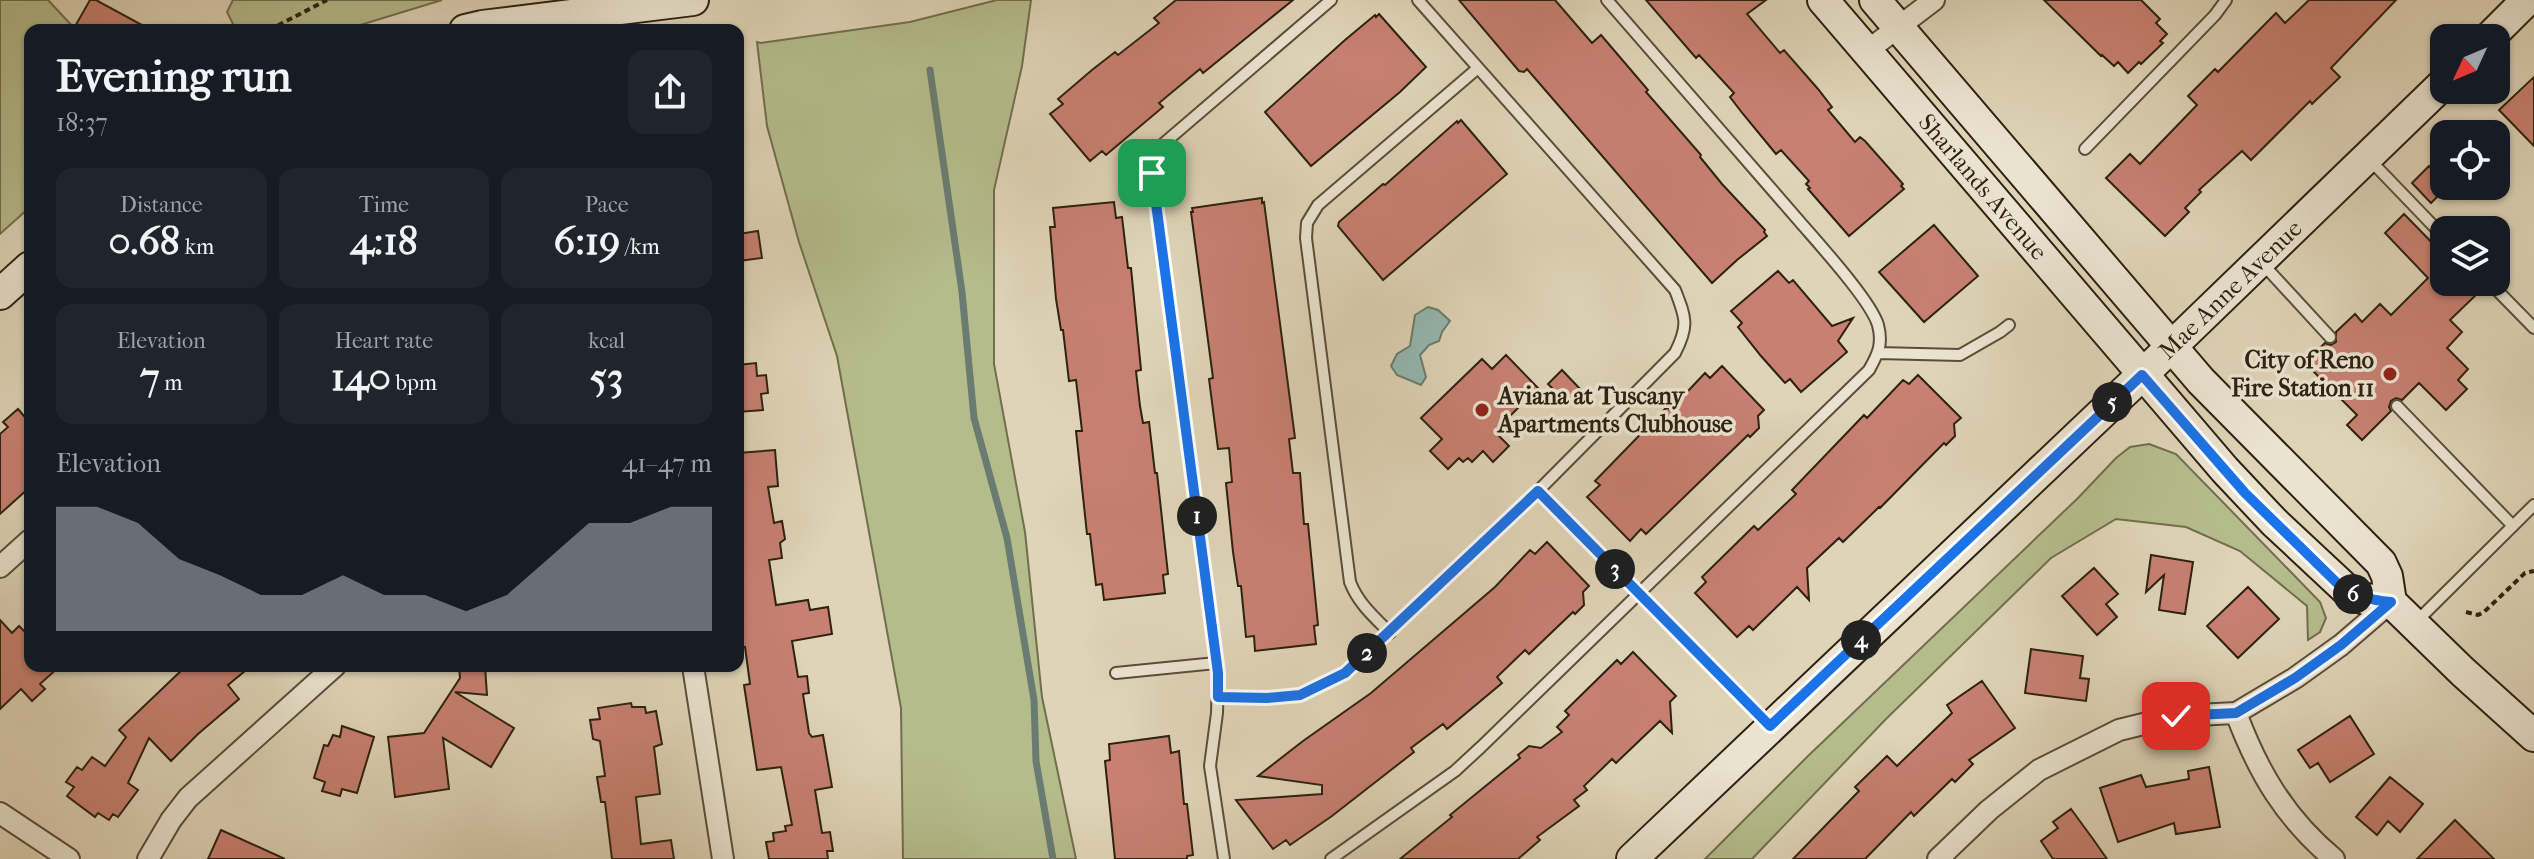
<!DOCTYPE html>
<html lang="en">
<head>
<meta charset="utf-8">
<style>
	body { margin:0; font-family:"IM FELL French Canon",serif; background:#20242c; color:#f1f3f6; height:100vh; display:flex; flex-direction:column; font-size:30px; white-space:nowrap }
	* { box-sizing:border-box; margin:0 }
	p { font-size:26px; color:#9ea1a6 }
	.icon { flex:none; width:44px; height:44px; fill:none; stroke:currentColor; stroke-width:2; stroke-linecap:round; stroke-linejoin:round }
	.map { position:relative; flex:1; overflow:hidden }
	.side { position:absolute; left:24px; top:24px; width:720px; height:648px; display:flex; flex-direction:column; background:#171b24; border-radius:16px; box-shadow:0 2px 6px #0004 }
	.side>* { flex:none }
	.needle { width:52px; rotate:226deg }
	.tools { position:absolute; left:2430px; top:24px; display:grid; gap:16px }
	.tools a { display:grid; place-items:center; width:80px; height:80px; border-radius:16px; background:#171b24; box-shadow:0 2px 6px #0004; font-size:40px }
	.pin { position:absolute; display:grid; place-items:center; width:68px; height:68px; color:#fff; margin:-34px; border-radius:16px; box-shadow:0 4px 12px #0006 }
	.km { position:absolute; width:40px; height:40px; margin:-20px; border-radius:50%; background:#222; color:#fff; font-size:22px; line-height:40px; text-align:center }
	.round { display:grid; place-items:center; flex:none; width:84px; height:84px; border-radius:16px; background:#20242c }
	.overview { display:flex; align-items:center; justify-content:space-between; height:136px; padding:0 32px }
	h1 { font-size:44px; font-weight:800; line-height:60px }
	.stats { display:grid; grid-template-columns:repeat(3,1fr); gap:12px; height:136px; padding:8px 32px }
	.stats div { display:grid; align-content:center; border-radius:16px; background:#20242c; text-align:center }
	.stats b { font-size:40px; font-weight:800 }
	.stats small { font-size:22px; font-weight:400 }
	.stats p { font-size:22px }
	.chart { height:224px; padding:16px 32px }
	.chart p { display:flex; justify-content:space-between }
	.chart svg { width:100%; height:144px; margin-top:8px; fill:#8c9099; opacity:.7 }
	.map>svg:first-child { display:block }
	.green { fill:#b5bc8c; stroke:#716e4e; stroke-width:2 }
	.water { fill:#93b8b2; stroke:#6a7c72; stroke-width:2 }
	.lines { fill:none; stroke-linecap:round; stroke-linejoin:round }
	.stream { stroke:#6a7c72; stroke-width:7 }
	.building { fill:#c78071; stroke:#2d2111; stroke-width:2 }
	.lane-casing { stroke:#5a4e3a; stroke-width:14 }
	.street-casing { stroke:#5a4e3a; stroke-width:24 }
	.secondary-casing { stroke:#2d2111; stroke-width:34 }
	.path { stroke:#2d2111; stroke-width:4; stroke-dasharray:6 4; stroke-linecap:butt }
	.lane { stroke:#eae3d0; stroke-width:10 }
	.street { stroke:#eae3d0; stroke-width:20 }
	.secondary { stroke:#eae3d0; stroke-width:30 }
	.route-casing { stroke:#fff; stroke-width:16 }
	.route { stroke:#1a73e8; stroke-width:10 }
	.poi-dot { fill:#8f2418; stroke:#eae3d0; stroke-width:3 }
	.labels { text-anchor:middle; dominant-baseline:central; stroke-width:7; stroke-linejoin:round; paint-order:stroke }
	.street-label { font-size:24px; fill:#2d2111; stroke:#eae3d0 }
	.poi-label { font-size:24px; font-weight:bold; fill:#2d2111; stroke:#eae3d0; text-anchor:end }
</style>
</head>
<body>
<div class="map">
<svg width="2534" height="859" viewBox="0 0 2534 859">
	<rect width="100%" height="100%" fill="#dfd4b7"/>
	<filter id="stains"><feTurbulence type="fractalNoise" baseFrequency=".0025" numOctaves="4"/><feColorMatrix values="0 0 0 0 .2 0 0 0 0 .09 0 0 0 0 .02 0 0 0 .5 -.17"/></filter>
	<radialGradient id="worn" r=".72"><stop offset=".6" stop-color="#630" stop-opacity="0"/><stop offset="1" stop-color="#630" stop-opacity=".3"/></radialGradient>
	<path class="green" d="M 0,0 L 48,0 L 76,30 L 30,30 L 30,207 L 0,234 Z
		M 233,0 L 442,0 L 344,30 L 236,30 L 227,12 Z
		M 997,0 L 1031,0 L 1022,66 L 994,190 L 994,364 L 1025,532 L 1042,697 L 1076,859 L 903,859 L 901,708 L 837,356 L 799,242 L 767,126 L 757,42 L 761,43 L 910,22 Z
		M 2149,444 L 2176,454 L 2320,602 L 2326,618 L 2320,632 L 2308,640 L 2307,606 L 2240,551 L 2186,527 L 2116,519 L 2051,558 L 1885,720 L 1752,859 L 1705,859 L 1808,756 L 2078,498 L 2116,458 L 2130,447 Z"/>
	<path class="water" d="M 1428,307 L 1438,310 L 1450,321 L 1442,332 L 1439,341 L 1429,345 L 1420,355 L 1426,377 L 1421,385 L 1397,375 L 1391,366 L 1397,354 L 1410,346 L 1415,315 Z"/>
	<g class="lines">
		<path class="stream" d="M 930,70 L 962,292 L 974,418 L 1007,538 L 1034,700 L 1036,761 L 1053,859"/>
	</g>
	<path class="building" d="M 90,0 L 96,0 L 151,30 L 73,30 Z
		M 1176,0 L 1293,0 L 1203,73 L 1200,69 L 1159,103 L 1163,107 L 1106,155 L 1102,151 L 1090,161 L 1050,114 L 1063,104 L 1058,99 L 1092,70 L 1115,52 L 1118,55 L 1159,23 L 1154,18 Z
		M 1459,0 L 1555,0 L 1592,43 L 1601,35 L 1648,90 L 1646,92 L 1701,155 L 1700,157 L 1722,184 L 1765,230 L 1764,232 L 1767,236 L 1737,260 L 1712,283 L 1527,69 L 1524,72 L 1519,71 Z
		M 1646,0 L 1766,0 L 1747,14 L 1780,53 L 1784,50 L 1818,89 L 1832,107 L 1828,110 L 1855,142 L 1860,137 L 1865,141 L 1903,184 L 1901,186 L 1904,189 L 1849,236 L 1808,189 L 1810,188 L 1806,184 L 1809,181 L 1781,150 L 1776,154 L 1743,114 L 1730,97 L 1734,93 L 1699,55 L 1696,58 Z
		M 2044,0 L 2141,0 L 2160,19 L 2156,23 L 2167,34 L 2160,41 L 2163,43 L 2141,64 L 2139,62 L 2128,73 L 2118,62 L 2114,66 L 2102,55 L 2101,56 Z
		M 2309,0 L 2396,0 L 2331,68 L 2340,77 L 2312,104 L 2310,101 L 2251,160 L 2242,151 L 2199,190 L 2201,192 L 2185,208 L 2189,212 L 2165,236 L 2106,178 L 2130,154 L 2140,164 L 2197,105 L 2188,96 L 2215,69 L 2218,72 L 2276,13 L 2285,23 Z
		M 1379,14 L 1426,67 L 1400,92 L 1311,166 L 1265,112 L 1345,40 L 1375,15 L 1376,17 Z
		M 2534,77 L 2534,146 L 2499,110 Z
		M 1461,120 L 1507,174 L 1383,280 L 1338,226 L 1339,222 L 1383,184 L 1385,185 L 1457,121 L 1458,123 Z
		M 2429,166 L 2444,181 L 2444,186 L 2448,186 L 2431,203 L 2412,183 Z
		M 1262,198 L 1262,203 L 1264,202 L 1295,438 L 1289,439 L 1293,473 L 1300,473 L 1304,524 L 1308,524 L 1318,625 L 1314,626 L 1316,644 L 1255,651 L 1254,636 L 1246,637 L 1241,586 L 1238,586 L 1233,552 L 1226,483 L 1232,482 L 1229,448 L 1218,449 L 1209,379 L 1213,378 L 1191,212 L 1193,212 L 1192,208 Z
		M 1114,202 L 1116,218 L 1122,217 L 1128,268 L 1131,268 L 1141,370 L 1136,371 L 1140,406 L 1143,423 L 1149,422 L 1155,473 L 1157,473 L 1168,574 L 1163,575 L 1165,593 L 1104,600 L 1102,584 L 1096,585 L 1090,534 L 1087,534 L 1076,431 L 1082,431 L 1076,380 L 1069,381 L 1063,330 L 1061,330 L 1056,299 L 1050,227 L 1055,227 L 1053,208 Z
		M 2404,214 L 2444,255 L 2444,282 L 2470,282 L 2479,292 L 2450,320 L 2462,332 L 2447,348 L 2468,369 L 2458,380 L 2467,389 L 2446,410 L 2419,383 L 2402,400 L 2396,398 L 2391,401 L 2389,407 L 2391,411 L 2362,440 L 2347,425 L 2357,415 L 2305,363 L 2325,343 L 2331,345 L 2336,342 L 2336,332 L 2355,314 L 2362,322 L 2380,304 L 2391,315 L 2428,278 L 2385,233 Z
		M 1934,225 L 1978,276 L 1924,322 L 1879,272 Z
		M 758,231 L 762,258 L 738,261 L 738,234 Z
		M 1778,271 L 1789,283 L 1793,280 L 1832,326 L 1853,318 L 1838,341 L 1847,352 L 1801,392 L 1790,379 L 1785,383 L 1761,356 L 1738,327 L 1742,323 L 1731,311 Z
		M 1506,355 L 1538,388 L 1505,421 L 1509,425 L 1498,435 L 1509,446 L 1493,462 L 1483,451 L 1472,462 L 1468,458 L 1463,462 L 1459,458 L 1448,469 L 1430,451 L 1442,439 L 1421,418 L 1482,359 L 1492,369 Z
		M 756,363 L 757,376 L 766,375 L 768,393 L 761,394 L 763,410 L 738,412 L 738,365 Z
		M 1722,366 L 1764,410 L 1758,416 L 1759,428 L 1750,437 L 1748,435 L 1646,534 L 1641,529 L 1630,541 L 1587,497 L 1600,485 L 1595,481 L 1667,407 L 1670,410 L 1705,373 L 1710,378 Z
		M 1562,370 L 1581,390 L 1567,403 L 1548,384 Z
		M 1918,375 L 1961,418 L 1954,424 L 1955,436 L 1946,445 L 1944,443 L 1880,508 L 1879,507 L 1843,542 L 1839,538 L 1807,568 L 1809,600 L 1797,587 L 1753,630 L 1749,626 L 1737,637 L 1695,593 L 1706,582 L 1702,577 L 1754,526 L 1758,530 L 1796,494 L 1792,490 L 1864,415 L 1867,418 L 1903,380 L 1909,384 Z
		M 18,409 L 30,423 L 30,487 L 0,514 L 0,434 L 8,427 L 3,422 Z
		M 775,450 L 778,486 L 768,487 L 774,523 L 782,521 L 785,539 L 780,543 L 782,558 L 769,560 L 776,605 L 808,600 L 810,610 L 828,607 L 832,634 L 792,641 L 798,677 L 807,676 L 809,693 L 803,694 L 809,733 L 812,737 L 823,735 L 832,787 L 815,790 L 822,833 L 830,832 L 833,851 L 827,851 L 828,859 L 769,859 L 766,842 L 774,841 L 773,833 L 786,831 L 785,826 L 792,825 L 781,767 L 757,770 L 744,685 L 750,684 L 745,647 L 740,648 L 738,635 L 738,453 Z
		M 1547,542 L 1589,586 L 1583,592 L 1584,605 L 1575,614 L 1573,612 L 1529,654 L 1525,650 L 1497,677 L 1502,683 L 1447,729 L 1443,724 L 1411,748 L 1414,752 L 1332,816 L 1290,845 L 1286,840 L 1273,849 L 1236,800 L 1322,794 L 1322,785 L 1258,776 L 1303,741 L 1371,693 L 1495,587 L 1530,550 L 1535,554 Z
		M 2151,555 L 2193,562 L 2185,614 L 2159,610 L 2164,575 L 2146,592 Z
		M 2094,568 L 2118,594 L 2106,604 L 2117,617 L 2097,635 L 2062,596 Z
		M 2248,587 L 2279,619 L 2238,658 L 2207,626 Z
		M 0,620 L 12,633 L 19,626 L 30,637 L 30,666 L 60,666 L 40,684 L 45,689 L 32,701 L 21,689 L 0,709 Z
		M 2031,649 L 2083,656 L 2080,678 L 2089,679 L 2086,701 L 2025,693 Z
		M 1633,652 L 1676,696 L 1670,702 L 1672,733 L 1660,721 L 1616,763 L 1612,759 L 1584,786 L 1587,790 L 1574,800 L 1579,806 L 1537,837 L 1540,840 L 1518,859 L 1400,859 L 1452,817 L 1450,815 L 1520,758 L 1518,755 L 1529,746 L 1541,748 L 1562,732 L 1557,727 L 1569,715 L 1565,711 L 1617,660 L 1621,664 Z
		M 186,666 L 251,666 L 228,685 L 239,699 L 198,734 L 171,761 L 149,738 L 128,783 L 138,790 L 118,817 L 113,814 L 109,820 L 98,813 L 95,817 L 67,796 L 74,787 L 66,782 L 77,767 L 82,770 L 92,757 L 105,766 L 126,737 L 119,730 Z
		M 459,666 L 485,666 L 487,695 L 455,692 L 514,728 L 491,767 L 443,738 L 449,789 L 395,797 L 388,737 L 424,733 L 460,678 Z
		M 1982,681 L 2015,728 L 1969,760 L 1973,764 L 1955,782 L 1952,779 L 1914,816 L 1911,812 L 1865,859 L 1793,859 L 1859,791 L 1855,787 L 1887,756 L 1897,766 L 1952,713 L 1947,705 Z
		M 631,703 L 632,707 L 645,707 L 646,713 L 656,711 L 662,744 L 654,747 L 660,794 L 636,797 L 641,844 L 671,840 L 674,859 L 612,859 L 605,802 L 601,802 L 597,777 L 605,776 L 600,741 L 593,739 L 590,720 L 600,719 L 598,708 Z
		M 2350,716 L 2374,754 L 2330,782 L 2318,763 L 2310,768 L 2298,750 Z
		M 342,726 L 374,737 L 357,793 L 342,789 L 340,796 L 322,791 L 325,782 L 314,778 L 324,745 L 328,746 L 333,735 L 340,737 Z
		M 1169,736 L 1171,753 L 1179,751 L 1184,804 L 1187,804 L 1193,855 L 1187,856 L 1187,859 L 1115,859 L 1105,761 L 1110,760 L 1109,744 Z
		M 2209,767 L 2220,827 L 2176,834 L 2174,823 L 2118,842 L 2100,788 L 2141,775 L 2146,787 L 2189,779 L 2188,771 Z
		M 2390,777 L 2423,804 L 2400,832 L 2388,821 L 2377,835 L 2356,817 Z
		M 2071,809 L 2093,839 L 2107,859 L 2053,859 L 2041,841 L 2058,828 L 2053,822 Z
		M 2455,820 L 2494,859 L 2417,859 Z
		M 221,830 L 285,859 L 208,859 Z"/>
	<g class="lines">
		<defs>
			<path id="lane" d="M 2085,149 L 2215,15 L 2226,0
				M 2369,159 L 2444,237
				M 2261,262 L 2330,337
				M 2489,282 L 2534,328
				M 1878,353 L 1960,355 L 2000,332 L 2009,325
				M 2397,406 L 2513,526
				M 1538,491 L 1770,725
				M 2416,622 L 2534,505
				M 1390,633 C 1374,617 1358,603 1350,582 L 1306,238 L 1307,223 L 1318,205 L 1478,68
				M 1116,673 L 1216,663
				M 1218,697 L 1267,698 L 1300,695 L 1345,673 L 1538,491 L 1675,353 C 1689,326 1686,318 1675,290 L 1418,0
				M 1224,859 L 1210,766 L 1217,713 L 1218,673 L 1152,173 L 1158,152 L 1163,144 L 1331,0
				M 1331,859 L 1455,771 L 1481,747 L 1869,370 C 1878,354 1883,344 1878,325 C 1871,301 1819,244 1800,222 C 1736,148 1671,74 1607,0"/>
			<path id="street" d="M 1867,51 L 1934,0
				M 0,567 L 30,540
				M 693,666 L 723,859
				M 2236,713 C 2258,772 2285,818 2334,859
				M 0,813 L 69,859
				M 148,859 L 171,820 L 188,798 L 335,666
				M 1938,859 L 1989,810 L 2039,770 L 2119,730 L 2176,716 L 2236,713 L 2295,678 L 2341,645 L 2391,602"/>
			<g id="secondary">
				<path id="s1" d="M 1823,0 L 2225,470 L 2274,522 L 2350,593 L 2365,599 L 2391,602"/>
				<path d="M 1875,0 L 2201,381 L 2381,563 L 2387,576 L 2391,602 L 2463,672 L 2534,736"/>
				<path d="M 465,30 L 482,26 L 693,0"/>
				<path d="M 2489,38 L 2527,0"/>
				<path d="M 0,294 L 30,267"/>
				<path id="s2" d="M 1632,859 L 2142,375 L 2444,83"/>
			</g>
		</defs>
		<use href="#lane" class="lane-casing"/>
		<use href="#street" class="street-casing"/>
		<use href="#secondary" class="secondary-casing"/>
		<path class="path" d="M 269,30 L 327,0
			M 2466,612 L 2478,615 L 2484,612 L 2525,573 L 2534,571"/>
		<use href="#lane" class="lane"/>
		<use href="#street" class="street"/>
		<use href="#secondary" class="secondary"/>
	</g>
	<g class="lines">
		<defs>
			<path id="route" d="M 1152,173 L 1218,673 L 1218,697 L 1267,698 L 1300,695 L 1345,673 L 1538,491 L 1770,726 L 2142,375 L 2245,493 L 2337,583 C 2355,596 2369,600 2391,602 L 2341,645 L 2295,678 L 2236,713 L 2176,716"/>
		</defs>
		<use href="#route" class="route-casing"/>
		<use href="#route" class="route"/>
	</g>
	<g class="poi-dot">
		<circle cx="2390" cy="374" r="8"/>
		<circle cx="1482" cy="410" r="8"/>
	</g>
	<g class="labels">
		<g class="street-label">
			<text stroke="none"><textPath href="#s1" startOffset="246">Sharlands Avenue</textPath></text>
			<text stroke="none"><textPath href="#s2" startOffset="826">Mae Anne Avenue</textPath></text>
		</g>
		<g class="poi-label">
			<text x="2374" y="360">City of Reno<tspan x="2374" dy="28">Fire Station 11</tspan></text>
			<text x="1498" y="396" text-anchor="start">Aviana at Tuscany<tspan x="1498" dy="28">Apartments Clubhouse</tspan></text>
		</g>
	</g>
	<rect width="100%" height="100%" filter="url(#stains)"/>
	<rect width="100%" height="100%" fill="url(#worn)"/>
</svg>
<div class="tools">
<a><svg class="needle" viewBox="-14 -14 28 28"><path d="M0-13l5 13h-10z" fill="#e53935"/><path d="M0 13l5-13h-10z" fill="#9ea1a6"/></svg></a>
<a><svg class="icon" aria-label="locate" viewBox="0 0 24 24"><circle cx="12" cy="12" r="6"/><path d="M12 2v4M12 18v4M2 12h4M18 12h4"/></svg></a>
<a><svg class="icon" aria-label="layers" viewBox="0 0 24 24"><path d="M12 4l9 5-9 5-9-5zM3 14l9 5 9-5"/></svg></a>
</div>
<div class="pin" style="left:1152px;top:173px;background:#1e9e55"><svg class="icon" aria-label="arrive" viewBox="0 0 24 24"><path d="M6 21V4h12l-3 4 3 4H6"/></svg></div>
<div class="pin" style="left:2176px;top:716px;background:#d93025"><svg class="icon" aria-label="check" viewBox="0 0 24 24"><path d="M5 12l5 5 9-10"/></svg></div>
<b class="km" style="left:1197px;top:516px">1</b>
<b class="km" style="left:1367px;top:653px">2</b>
<b class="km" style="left:1615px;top:569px">3</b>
<b class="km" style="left:1861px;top:640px">4</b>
<b class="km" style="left:2112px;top:402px">5</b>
<b class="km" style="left:2353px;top:594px">6</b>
<section class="side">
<div class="overview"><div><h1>Evening run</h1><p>18:37</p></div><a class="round"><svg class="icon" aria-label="share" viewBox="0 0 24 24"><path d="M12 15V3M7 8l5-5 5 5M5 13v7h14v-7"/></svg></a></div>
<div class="stats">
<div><p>Distance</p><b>0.68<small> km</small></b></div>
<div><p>Time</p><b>4:18</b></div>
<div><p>Pace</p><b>6:19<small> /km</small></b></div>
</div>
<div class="stats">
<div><p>Elevation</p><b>7<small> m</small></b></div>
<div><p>Heart rate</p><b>140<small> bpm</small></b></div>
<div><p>kcal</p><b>53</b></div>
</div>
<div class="chart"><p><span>Elevation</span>41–47 m</p>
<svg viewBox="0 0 160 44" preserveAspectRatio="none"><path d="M0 44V6L10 6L20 11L30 22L40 27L50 33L60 33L70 27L80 33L90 33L100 38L110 33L120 22L130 11L140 11L150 6L160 6V44z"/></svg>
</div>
</section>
</div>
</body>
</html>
